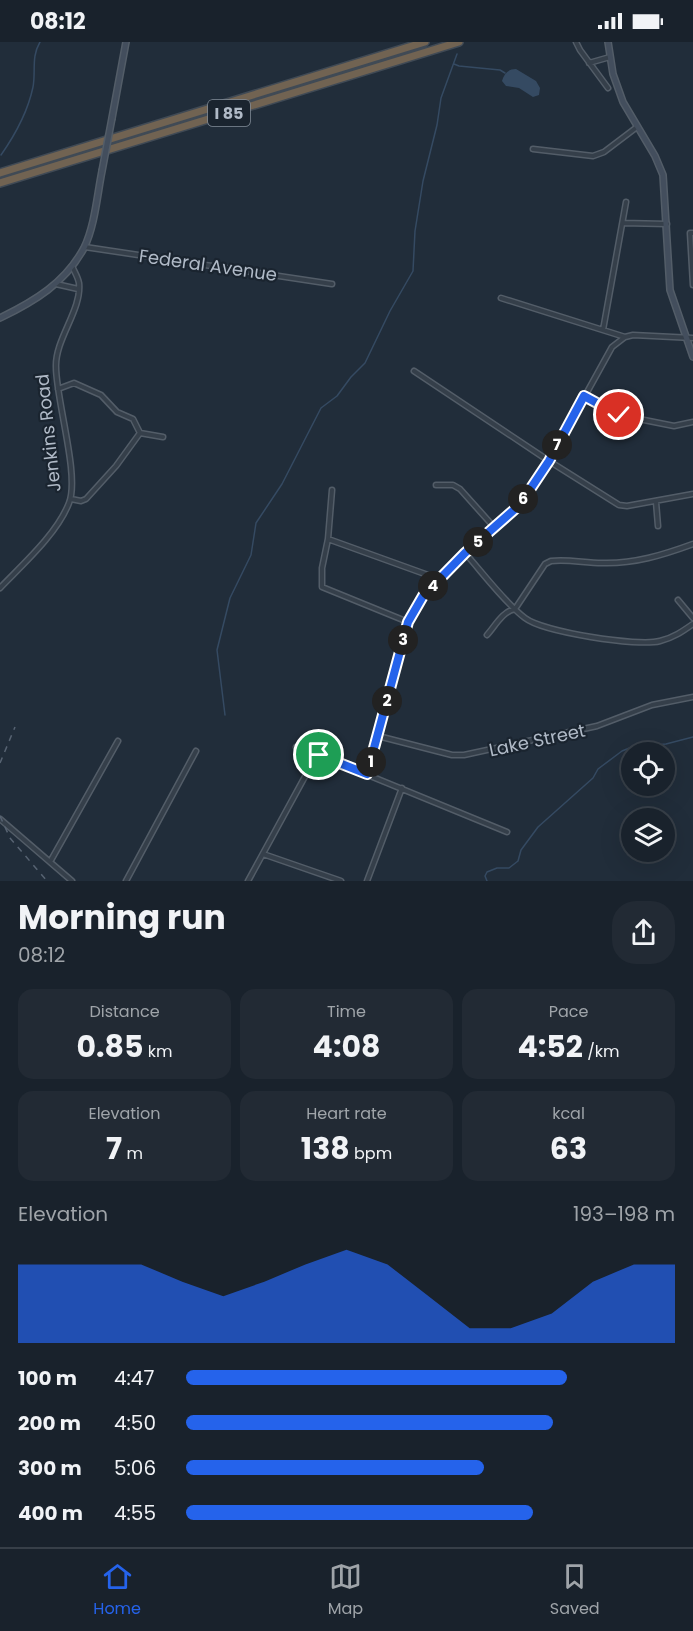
<!DOCTYPE html>
<html lang="en">
<head>
<meta charset="utf-8">
<style>
	body { margin:0; font-family:Poppins,sans-serif; background:#222a34; color:#f1f3f6; height:100vh; display:flex; flex-direction:column; font-size:22px; white-space:nowrap }
	* { box-sizing:border-box; margin:0 }
	p { font-size:20px; color:#9fa4a9 }
	.icon { flex:none; width:33px; height:33px; fill:none; stroke:currentColor; stroke-width:2; stroke-linecap:round; stroke-linejoin:round }
	.map { position:relative; height:839px; overflow:hidden }
	.side { display:flex; flex-direction:column; background:#19222c; flex:1 }
	.side>* { flex:none }
	.controls { position:absolute; left:621px; top:700px; display:grid; gap:12px }
	.controls a { display:grid; place-items:center; width:54px; height:54px; border-radius:50%; background:#19222c; box-shadow:0 6px 24px #0002,0 0 0 2px #373f48; font-size:30px }
	.pin { position:absolute; display:grid; place-items:center; width:51px; height:51px; color:#fff; margin:-26px; border:3px solid #fff; border-radius:50%; box-shadow:0 2px 6px #0007 }
	.km { position:absolute; width:30px; height:30px; margin:-15px; border-radius:50%; background:#222; color:#fff; font-size:16px; line-height:30px; text-align:center }
	.round { display:grid; place-items:center; flex:none; width:63px; height:63px; border-radius:24px; background:#222a34 }
	.head { display:flex; align-items:center; justify-content:space-between; height:102px; padding:0 18px }
	h1 { font-size:33px; font-weight:700; line-height:45px }
	.figures { display:grid; grid-template-columns:repeat(3,1fr); gap:9px; height:102px; padding:6px 18px }
	.figures div { display:grid; align-content:center; border-radius:15px; background:#222a34; text-align:center }
	.figures b { font-size:30px; font-weight:700 }
	.figures small { font-size:16px; font-weight:400 }
	.figures p { font-size:16px }
	.chart { height:168px; padding:12px 18px }
	.chart p { display:flex; justify-content:space-between }
	.chart svg { width:100%; height:108px; margin-top:6px; fill:#2563eb; opacity:.7 }
	ul { padding:0 18px; list-style:none; font-size:20px }
	li { display:grid; grid-template-columns:96px 72px 1fr; align-items:center; height:45px }
	li i { height:15px; border-radius:8px; background:#2563eb }
	.status { display:flex; justify-content:space-between; align-items:center; height:42px; padding:0 30px; background:#19222c; direction:ltr }
	.status svg { height:16px; fill:currentColor }
	.tab-bar { display:flex; justify-content:space-around; align-items:center; height:84px; border-top:2px solid #373f48; background:#19222c; font-size:16px; color:#9fa4a9 }
	.tab-bar a { display:grid; justify-items:center; gap:3px }
	.tab-bar .on { color:#2563eb }
	.map>svg:first-child { display:block }
	.water { fill:#354a62 }
	.lines { fill:none; stroke-linecap:round; stroke-linejoin:round }
	.stream { stroke:#354a62; stroke-width:1.5 }
	.street-casing { stroke:#535d68; stroke-width:7 }
	.secondary-casing { stroke:#535d68; stroke-width:8 }
	.highway-casing { stroke:#404a55; stroke-width:10 }
	.street { stroke:#353f4a; stroke-width:4 }
	.secondary { stroke:#434e5d; stroke-width:5 }
	.highway { stroke:#716352; stroke-width:7 }
	.rail { stroke:#576372; stroke-width:1.5; stroke-dasharray:6 6; stroke-linecap:butt }
	.secondary-bridge-casing { stroke:#535d68; stroke-width:8; stroke-linecap:butt }
	.secondary-bridge { stroke:#434e5d; stroke-width:5 }
	.route-casing { stroke:#fff; stroke-width:12 }
	.route { stroke:#2563eb; stroke-width:8 }
	.labels { text-anchor:middle; dominant-baseline:central; stroke-width:4.5; stroke-linejoin:round; paint-order:stroke }
	.shield { fill:#1a242f; stroke:#838d99; stroke-width:1.5 }
	.shield-label { font-size:16px; font-weight:bold; fill:#b0bac7 }
	.street-label { font-size:18px; fill:#b0bac7; stroke:#1a242f }
</style>
</head>
<body>
<div class="status"><b>08:12</b><svg viewBox="0 0 49 12"><path d="M0 12V9h3v3zM5 12V6h3v6zM10 12V3h3v9zM15 12V0h3v12zM26 1h20v11H26zM47 4h2v5h-2z"/></svg></div>
<div class="map">
<svg width="693" height="839" viewBox="0 0 693 839">
	<rect width="100%" height="100%" fill="#212d3a"/>
	<path class="water" d="M 516,27 L 536,39 L 540,46 L 539,53 L 533,55 L 519,46 L 506,44 L 502,39 C 504,32 508,27 516,27 Z"/>
	<g class="lines">
		<path class="stream" d="M 454,22 L 459,24 L 500,28 L 505,31
			M 1,113 C 15,93 28,69 33,45 C 36,29 31,15 40,0
			M 225,673 L 217,608 L 230,556 L 251,513 L 256,481 L 282,442 L 321,366 L 337,354 L 351,335 L 365,321 L 390,269 L 413,229 L 415,189 L 423,139 L 437,83 L 441,56 L 457,12
			M 487,839 L 485,834 L 487,830 L 497,826 L 509,826 L 518,819 L 521,808 L 538,785 L 593,736 L 598,727 L 622,709 L 632,705 L 666,702 L 693,695"/>
		<defs>
			<path id="street" d="M 576,0 L 580,8 L 608,46
				M 589,21 L 610,15
				M 533,107 L 593,114 L 604,110 L 637,85
				M 623,181 L 667,182
				M 693,191 L 690,191 L 693,243
				M 85,205 L 332,242
				M 56,242 L 78,247
				M 501,256 L 625,295 L 633,293 L 693,296
				M 603,288 L 626,160
				M 414,329 L 549,419 L 619,463 L 627,464 L 693,452
				M 58,347 L 74,341 L 101,353 L 117,370 L 133,377 L 140,391
				M 584,354 L 619,373 L 674,384 L 693,380
				M 436,443 L 453,443 L 460,447 L 494,485
				M 332,448 L 328,497 L 322,526 L 322,545 L 408,580
				M 71,457 L 81,459 L 86,457 L 116,424 L 140,391 L 163,395
				M 656,460 L 658,484
				M 328,497 L 439,537
				M 465,511 C 482,530 505,561 525,576 C 543,590 638,605 660,599 C 673,596 683,589 693,582
				M 0,546 C 23,522 57,492 69,461 C 80,434 56,358 56,325 C 55,297 82,268 79,241 C 78,235 74,229 72,224
				M 678,558 L 693,576
				M 487,593 C 495,584 503,569 515,567 L 545,522 L 551,519 C 568,517 585,521 602,521 C 634,522 663,513 693,502
				M 378,694 L 452,713 L 464,713 L 597,684 L 652,663 L 693,655
				M 296,705 L 318,713
				M 367,732 L 408,580 L 423,554 L 465,511 L 515,467 L 527,452 L 549,419 L 612,305 L 625,295
				M 0,777 L 72,839
				M 263,812 L 341,839
				M 50,820 L 118,699
				M 126,839 L 196,709
				M 248,839 L 314,718 L 319,713 L 507,790
				M 367,839 L 402,746"/>
			<path id="secondary" d="M 608,0 L 613,32 L 623,60 L 655,114 L 663,133 L 670,248 L 693,315
				M 112,76 L 126,0
				M 0,276 C 35,259 65,241 84,206 C 95,183 97,154 102,129"/>
			<path id="highway" d="M 0,131 L 425,0
				M 0,141 L 459,0"/>
		</defs>
		<use href="#street" class="street-casing"/>
		<use href="#secondary" class="secondary-casing"/>
		<use href="#highway" class="highway-casing"/>
		<use href="#street" class="street"/>
		<use href="#secondary" class="secondary"/>
		<use href="#highway" class="highway"/>
		<path class="rail" d="M 0,721 L 15,685
			M 0,774 L 10,796 L 47,839"/>
		<defs>
			<path id="secondary-bridge" d="M 102,129 L 112,76"/>
		</defs>
		<use href="#secondary-bridge" class="secondary-bridge-casing"/>
		<use href="#secondary-bridge" class="secondary-bridge"/>
	</g>
	<g class="lines">
		<defs>
			<path id="route" d="M 319,713 L 367,732 L 408,580 L 423,554 L 465,511 L 515,467 L 527,452 L 549,419 L 584,354 L 619,373"/>
		</defs>
		<use href="#route" class="route-casing"/>
		<use href="#route" class="route"/>
	</g>
	<g class="labels">
		<rect class="shield" x="208" y="58" width="42" height="26" rx="4.5"/>
		<g class="shield-label">
			<text x="229" y="71">I 85</text>
		</g>
		<g class="street-label">
			<text transform="translate(208 223) rotate(8)">Federal Avenue</text>
			<text transform="translate(48 391) rotate(-96)">Jenkins Road</text>
			<text transform="translate(537 698) rotate(-12)">Lake Street</text>
		</g>
	</g>
</svg>
<div class="controls">
<a><svg class="icon" aria-label="locate" viewBox="0 0 24 24"><circle cx="12" cy="12" r="6"/><path d="M12 2v4M12 18v4M2 12h4M18 12h4"/></svg></a>
<a><svg class="icon" aria-label="layers" viewBox="0 0 24 24"><path d="M12 4l9 5-9 5-9-5zM3 14l9 5 9-5"/></svg></a>
</div>
<div class="pin" style="left:319px;top:713px;background:#1e9e55"><svg class="icon" aria-label="arrive" viewBox="0 0 24 24"><path d="M6 21V4h12l-3 4 3 4H6"/></svg></div>
<div class="pin" style="left:619px;top:373px;background:#d93025"><svg class="icon" aria-label="check" viewBox="0 0 24 24"><path d="M5 12l5 5 9-10"/></svg></div>
<b class="km" style="left:371px;top:720px">1</b>
<b class="km" style="left:387px;top:659px">2</b>
<b class="km" style="left:403px;top:598px">3</b>
<b class="km" style="left:433px;top:544px">4</b>
<b class="km" style="left:478px;top:500px">5</b>
<b class="km" style="left:523px;top:457px">6</b>
<b class="km" style="left:557px;top:403px">7</b>
</div>
<section class="side">
<div class="head"><div><h1>Morning run</h1><p>08:12</p></div><a class="round"><svg class="icon" aria-label="share" viewBox="0 0 24 24"><path d="M12 15V3M7 8l5-5 5 5M5 13v7h14v-7"/></svg></a></div>
<div class="figures">
<div><p>Distance</p><b>0.85<small> km</small></b></div>
<div><p>Time</p><b>4:08</b></div>
<div><p>Pace</p><b>4:52<small> /km</small></b></div>
</div>
<div class="figures">
<div><p>Elevation</p><b>7<small> m</small></b></div>
<div><p>Heart rate</p><b>138<small> bpm</small></b></div>
<div><p>kcal</p><b>63</b></div>
</div>
<div class="chart"><p><span>Elevation</span>193–198 m</p>
<svg viewBox="0 0 160 44" preserveAspectRatio="none"><path d="M0 44V12L10 12L20 12L30 12L40 19L50 25L60 19L70 12L80 6L90 12L100 25L110 38L120 38L130 32L140 19L150 12L160 12V44z"/></svg>
</div>
<ul>
<li><b>100 m</b>4:47<i style="width:78%"></i></li>
<li><b>200 m</b>4:50<i style="width:75%"></i></li>
<li><b>300 m</b>5:06<i style="width:61%"></i></li>
<li><b>400 m</b>4:55<i style="width:71%"></i></li>
</ul>
</section>
<nav class="tab-bar">
<a class="on"><svg class="icon" aria-label="home" viewBox="0 0 24 24"><path d="M3 11l9-7 9 7M6 9v11h12V9"/></svg>Home</a>
<a><svg class="icon" aria-label="map" viewBox="0 0 24 24"><path d="M3 6l6-2 6 2 6-2v14l-6 2-6-2-6 2zM9 4v14M15 6v14"/></svg>Map</a>
<a><svg class="icon" aria-label="saved" viewBox="0 0 24 24"><path d="M7 4h10v16l-5-4-5 4z"/></svg>Saved</a>
</nav>
</body>
</html>
